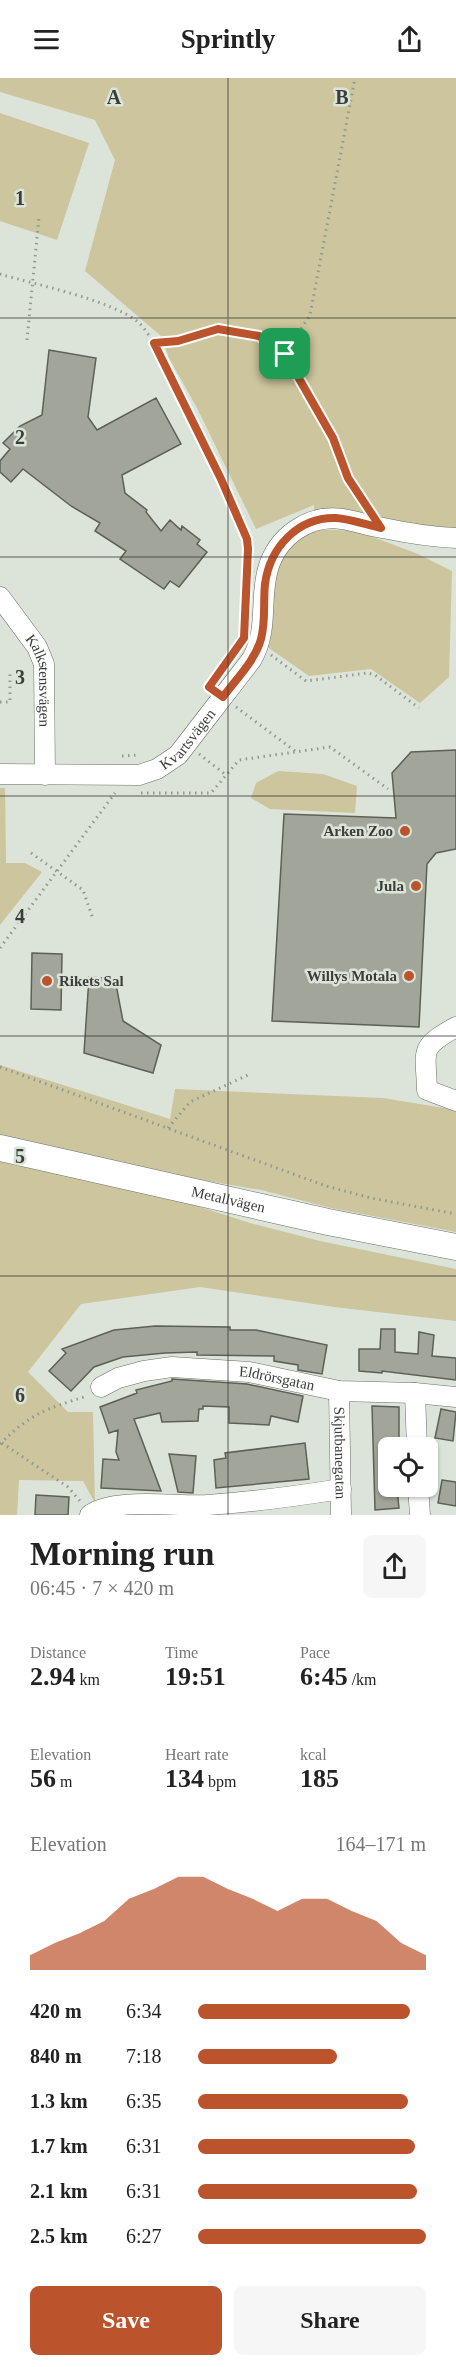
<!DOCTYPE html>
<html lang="en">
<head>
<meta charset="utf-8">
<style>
	body { margin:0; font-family:"Times New Roman",serif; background:#f6f6f6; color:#222; height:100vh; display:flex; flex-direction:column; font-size:22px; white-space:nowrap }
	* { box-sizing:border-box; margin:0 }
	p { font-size:20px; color:#767676 }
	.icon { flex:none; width:33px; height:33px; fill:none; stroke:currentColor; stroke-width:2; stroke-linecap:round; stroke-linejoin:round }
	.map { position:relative; height:1437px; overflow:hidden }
	.side { display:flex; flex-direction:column; background:#fff; flex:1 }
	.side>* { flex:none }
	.controls { position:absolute; left:378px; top:1359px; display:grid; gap:12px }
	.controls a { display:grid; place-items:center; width:60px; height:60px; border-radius:9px; background:#fff; box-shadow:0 2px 4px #0004; font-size:30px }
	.pin { position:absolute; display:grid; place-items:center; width:51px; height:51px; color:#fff; margin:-26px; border-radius:12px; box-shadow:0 3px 9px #0006 }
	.round { display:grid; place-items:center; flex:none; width:63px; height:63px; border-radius:9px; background:#f6f6f6 }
	.summary { display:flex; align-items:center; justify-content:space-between; height:102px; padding:0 30px }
	h1 { font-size:33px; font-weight:700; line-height:45px }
	.metrics { display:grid; grid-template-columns:repeat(3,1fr); gap:9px; height:102px; padding:6px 30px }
	.metrics div { display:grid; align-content:center }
	.metrics b { font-size:26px; font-weight:700 }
	.metrics small { font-size:16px; font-weight:400 }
	.metrics p { font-size:16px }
	.chart { height:168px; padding:12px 30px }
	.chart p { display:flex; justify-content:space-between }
	.chart svg { width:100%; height:108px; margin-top:6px; fill:#bb542c; opacity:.7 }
	.button { display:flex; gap:12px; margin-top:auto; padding:12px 30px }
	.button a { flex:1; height:69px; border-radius:9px; background:#bb542c; color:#fff; font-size:24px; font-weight:700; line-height:69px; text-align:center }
	.button a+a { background:#f6f6f6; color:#222 }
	ul { padding:0 30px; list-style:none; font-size:20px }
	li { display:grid; grid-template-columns:96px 72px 1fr; align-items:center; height:45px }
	li i { height:15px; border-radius:8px; background:#bb542c }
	header { display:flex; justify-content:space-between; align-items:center; height:78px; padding:0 30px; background:#fff; font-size:27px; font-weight:700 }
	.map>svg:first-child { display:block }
	.green { fill:#ccc59d }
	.building { fill:#a2a599; stroke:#5d6055; stroke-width:1.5 }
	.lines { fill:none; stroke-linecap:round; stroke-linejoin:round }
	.minor-casing { stroke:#687066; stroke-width:21 }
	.major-casing { stroke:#687066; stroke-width:27 }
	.path { stroke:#929890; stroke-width:3; stroke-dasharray:1.5 4.5; stroke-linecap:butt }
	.minor { stroke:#fff; stroke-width:20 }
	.major { stroke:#fff; stroke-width:26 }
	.route-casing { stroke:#fff; stroke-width:12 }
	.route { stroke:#bb542c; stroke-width:8 }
	.grid { fill:none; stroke:#3a3e39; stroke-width:1.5; stroke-opacity:0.55 }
	.poi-dot { fill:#bb542c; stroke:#dce4d9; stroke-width:2 }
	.labels { text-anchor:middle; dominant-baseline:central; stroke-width:5; stroke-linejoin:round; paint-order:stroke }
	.street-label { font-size:15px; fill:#3a3e39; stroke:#dce4d9 }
	.poi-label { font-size:15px; font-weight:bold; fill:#3a3e39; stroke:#dce4d9; text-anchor:end }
	.grid-label { font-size:20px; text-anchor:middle; font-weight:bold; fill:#3a3e39; stroke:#dce4d9; stroke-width:5; stroke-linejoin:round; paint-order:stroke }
</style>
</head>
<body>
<header><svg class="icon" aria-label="menu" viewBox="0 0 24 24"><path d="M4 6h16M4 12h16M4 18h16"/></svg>Sprintly<svg class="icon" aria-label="share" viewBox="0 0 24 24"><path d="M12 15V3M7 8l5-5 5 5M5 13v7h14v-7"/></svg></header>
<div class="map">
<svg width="456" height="1437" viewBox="0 0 456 1437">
	<rect width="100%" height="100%" fill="#dce4d9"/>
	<path class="green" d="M 0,0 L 456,0 L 456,458 L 314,438 L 314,427 L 256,451 L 197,330 L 169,280 L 161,258 L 85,193 L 115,82 L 95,42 L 0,14 Z
		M 0,35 L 89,65 L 57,162 L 0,143 Z
		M 317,451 L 357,453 L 418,476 L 452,493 L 449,599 L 420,625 L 371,591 L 309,598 L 266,568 L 275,492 L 293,460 Z
		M 278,693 L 323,696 L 357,708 L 355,735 L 270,731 L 251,720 L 256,705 Z
		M 0,710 L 5,710 L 6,785 L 25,785 L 42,794 L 0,847 Z
		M 0,987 L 170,1041 L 175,1011 L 383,1020 L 456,1032 L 456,1154 L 331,1130 L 261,1112 L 16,1070 L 250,1145 L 320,1163 L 456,1191 L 456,1243 L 334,1229 L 200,1209 L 81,1226 L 28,1294 L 68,1334 L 93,1334 L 95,1425 L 83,1403 L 19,1402 L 17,1437 L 0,1437 Z"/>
	<path class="building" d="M 49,272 L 96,280 L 88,339 L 97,352 L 156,320 L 181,366 L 122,397 L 125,415 L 147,432 L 146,434 L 161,453 L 170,442 L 181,452 L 182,448 L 200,462 L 197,466 L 207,474 L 179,509 L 170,503 L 164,511 L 120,481 L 126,473 L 95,453 L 100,445 L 71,428 L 23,391 L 11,404 L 0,394 L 0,383 L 10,371 L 3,365 L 20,348 L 42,337 Z
		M 456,672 L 456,771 L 436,775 L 427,786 L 419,949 L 272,943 L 284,736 L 396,740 L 392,695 L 411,674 Z
		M 32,875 L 62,876 L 61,932 L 31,931 Z
		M 89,899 L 115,901 L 123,943 L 161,967 L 153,995 L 84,975 Z
		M 155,1248 L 230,1249 L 230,1252 L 256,1252 L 327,1267 L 322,1296 L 298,1292 L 298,1287 L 274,1283 L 274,1278 L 197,1277 L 197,1274 L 165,1275 L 123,1279 L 94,1289 L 71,1313 L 49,1293 L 66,1275 L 62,1271 L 114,1252 Z
		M 381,1251 L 395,1251 L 395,1274 L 418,1276 L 419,1254 L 434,1257 L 432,1278 L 456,1280 L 456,1302 L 382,1293 L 382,1295 L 359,1293 L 359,1271 L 380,1271 Z
		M 172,1301 L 247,1306 L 303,1318 L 298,1344 L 271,1338 L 269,1347 L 229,1345 L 229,1329 L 203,1328 L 203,1331 L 199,1331 L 198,1343 L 162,1344 L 160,1335 L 134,1341 L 161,1413 L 101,1410 L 103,1381 L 119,1382 L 116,1374 L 118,1352 L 109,1355 L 100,1329 L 137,1315 L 136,1312 L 172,1303 Z
		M 372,1328 L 399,1329 L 399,1370 L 388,1370 L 388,1412 L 397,1411 L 399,1430 L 375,1432 Z
		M 441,1331 L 456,1334 L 453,1363 L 435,1360 Z
		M 305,1365 L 309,1401 L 216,1410 L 214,1382 L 226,1380 L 225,1375 Z
		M 169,1376 L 196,1378 L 193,1415 L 178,1414 Z
		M 442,1402 L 456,1404 L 456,1428 L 438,1425 Z
		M 36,1417 L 69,1419 L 68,1437 L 35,1437 Z"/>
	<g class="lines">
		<defs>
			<g id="minor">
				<path id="s1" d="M 0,519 L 37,569 L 44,586 L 45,697"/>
				<path id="s2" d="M 0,696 L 139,697 L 157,691 L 178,677 L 252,581 C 269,550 259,522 268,491 C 277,459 308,436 342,441 C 356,443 369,448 383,450 C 407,455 431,459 456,460"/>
				<path d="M 456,949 C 418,970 426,972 427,1012 L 456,1023"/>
				<path id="s3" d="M 101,1309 L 118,1300 L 144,1293 L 172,1289 L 249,1294 L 339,1313 L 415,1315 L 456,1319"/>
				<path id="s4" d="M 339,1313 L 341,1437"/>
				<path d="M 415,1315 L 417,1370"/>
				<path d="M 418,1408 L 420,1437"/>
				<path d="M 90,1437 C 114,1419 176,1429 208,1427 C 252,1424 297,1418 341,1411"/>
			</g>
			<g id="major">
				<path id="s5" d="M 0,1070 L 328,1144 L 456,1169"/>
			</g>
		</defs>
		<use href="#minor" class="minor-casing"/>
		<use href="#major" class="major-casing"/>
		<path class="path" d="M 0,196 C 37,207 107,221 137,243 C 144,249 149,258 154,265 L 245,454 L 248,471 L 247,499
			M 27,262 L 39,139
			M 154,265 L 178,263 L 218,251 L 259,258 L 285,276 L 333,360 L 348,400 L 367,429
			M 285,276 L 310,237 L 355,0
			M 271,577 L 306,603 L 368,595 L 375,597 L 419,630
			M 0,624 L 10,624 L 10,596
			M 236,629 L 295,673
			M 199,676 L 226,697
			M 122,678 L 139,677
			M 141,715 L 211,715 L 239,682 L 330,669 L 388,711
			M 31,775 L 83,812 L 93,841
			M 0,870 L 115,715
			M 0,989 L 326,1108 L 371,1120 L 456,1136
			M 168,1050 L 190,1024 L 250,996
			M 2,1365 L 68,1409 L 80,1423
			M 0,1366 C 31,1335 46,1331 87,1318"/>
		<use href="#minor" class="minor"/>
		<use href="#major" class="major"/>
	</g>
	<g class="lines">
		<defs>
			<path id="route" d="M 218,251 L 259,258 L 285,276 L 333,360 L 348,400 L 381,450 C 367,447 351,441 336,440 C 298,439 270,469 265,506 C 263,524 266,543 261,561 C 255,583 236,601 223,619 L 209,609 L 244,560 L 248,471 L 247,461 L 221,401 L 154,265 L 178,263 Z"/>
		</defs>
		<use href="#route" class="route-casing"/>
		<use href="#route" class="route"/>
	</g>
	<path class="grid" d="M 228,0 L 228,1437M 0,240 L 456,240M 0,479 L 456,479M 0,718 L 456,718M 0,958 L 456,958M 0,1198 L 456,1198"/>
	<g class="poi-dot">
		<circle cx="405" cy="753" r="6"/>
		<circle cx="416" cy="808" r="6"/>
		<circle cx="409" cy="898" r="6"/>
		<circle cx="47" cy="903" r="6"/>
	</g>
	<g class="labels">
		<g class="street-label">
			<text stroke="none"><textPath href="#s1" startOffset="96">Kalkstensvägen</textPath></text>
			<text stroke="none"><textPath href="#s2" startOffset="201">Kvartsvägen</textPath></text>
			<text stroke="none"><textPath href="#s5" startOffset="234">Metallvägen</textPath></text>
			<text stroke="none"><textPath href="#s3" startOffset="180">Eldrörsgatan</textPath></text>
			<text stroke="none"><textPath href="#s4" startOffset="62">Skjutbanegatan</textPath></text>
		</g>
		<g class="poi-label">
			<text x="393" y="753">Arken Zoo</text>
			<text x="404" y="808">Jula</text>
			<text x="397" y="898">Willys Motala</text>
			<text x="59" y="903" text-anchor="start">Rikets Sal</text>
		</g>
	</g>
	<g class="grid-label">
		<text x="114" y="26">A</text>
		<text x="342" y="26">B</text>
		<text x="20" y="127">1</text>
		<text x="20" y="366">2</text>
		<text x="20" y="606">3</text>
		<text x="20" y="845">4</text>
		<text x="20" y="1085">5</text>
		<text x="20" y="1324">6</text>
	</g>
</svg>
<div class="controls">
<a><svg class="icon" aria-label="locate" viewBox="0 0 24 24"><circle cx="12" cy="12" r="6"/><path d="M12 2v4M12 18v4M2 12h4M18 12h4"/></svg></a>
</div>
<div class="pin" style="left:285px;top:276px;background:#1e9e55"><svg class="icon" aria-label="arrive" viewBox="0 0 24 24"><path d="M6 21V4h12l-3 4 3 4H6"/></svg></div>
</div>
<section class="side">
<div class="summary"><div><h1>Morning run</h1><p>06:45 · 7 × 420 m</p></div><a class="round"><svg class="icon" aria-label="share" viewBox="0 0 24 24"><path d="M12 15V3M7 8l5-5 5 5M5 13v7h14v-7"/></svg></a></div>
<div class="metrics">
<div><p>Distance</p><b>2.94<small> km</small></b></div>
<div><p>Time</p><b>19:51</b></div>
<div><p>Pace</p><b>6:45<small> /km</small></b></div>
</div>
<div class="metrics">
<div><p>Elevation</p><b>56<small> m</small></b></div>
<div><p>Heart rate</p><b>134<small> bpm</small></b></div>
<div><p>kcal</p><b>185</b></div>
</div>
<div class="chart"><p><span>Elevation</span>164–171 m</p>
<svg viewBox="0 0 160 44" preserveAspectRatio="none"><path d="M0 44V38L10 33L20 29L30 24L40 15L50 11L60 6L70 6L80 11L90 15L100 20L110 15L120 15L130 20L140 24L150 33L160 38V44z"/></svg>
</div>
<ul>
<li><b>420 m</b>6:34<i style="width:93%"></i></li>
<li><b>840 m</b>7:18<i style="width:61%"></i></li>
<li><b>1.3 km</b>6:35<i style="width:92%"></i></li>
<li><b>1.7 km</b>6:31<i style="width:95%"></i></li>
<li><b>2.1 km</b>6:31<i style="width:96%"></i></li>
<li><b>2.5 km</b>6:27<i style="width:100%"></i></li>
</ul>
<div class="button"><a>Save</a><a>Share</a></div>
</section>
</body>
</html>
